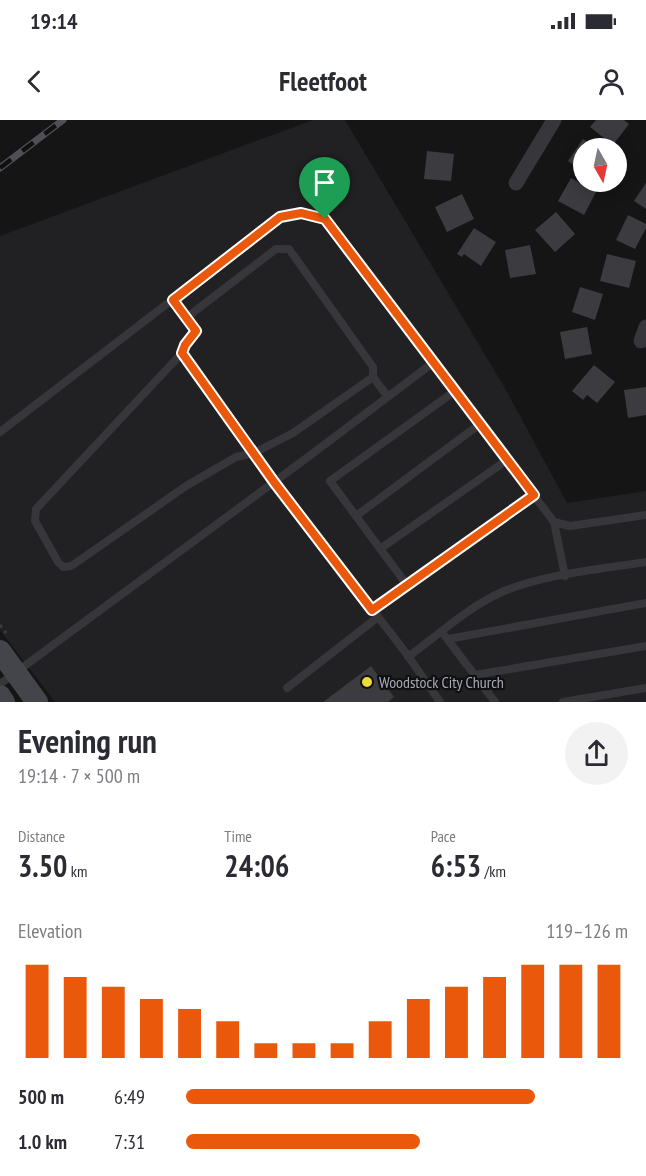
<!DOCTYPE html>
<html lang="en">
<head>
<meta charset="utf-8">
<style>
	body { margin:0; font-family:"PT Sans Narrow",sans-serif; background:#f2f2f3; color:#2b2b33; height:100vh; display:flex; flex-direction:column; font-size:22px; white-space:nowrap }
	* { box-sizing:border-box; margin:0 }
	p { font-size:20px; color:#7c7c81 }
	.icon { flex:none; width:33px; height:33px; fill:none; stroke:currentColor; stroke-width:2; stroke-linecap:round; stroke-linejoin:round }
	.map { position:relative; height:582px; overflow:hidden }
	.panel { display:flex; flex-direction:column; background:#fff; flex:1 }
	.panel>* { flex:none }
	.needle { width:39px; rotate:171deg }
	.fabs { position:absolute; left:573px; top:18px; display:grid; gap:12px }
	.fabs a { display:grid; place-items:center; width:54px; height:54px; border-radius:50%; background:#fff; box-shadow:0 3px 15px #0003; font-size:30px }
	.pin { position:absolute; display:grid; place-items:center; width:51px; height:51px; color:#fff; margin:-62px -26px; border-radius:50% 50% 50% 0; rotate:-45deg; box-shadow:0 0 6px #0007 }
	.pin .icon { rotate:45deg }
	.round { display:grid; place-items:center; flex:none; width:63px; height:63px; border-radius:32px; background:#f2f2f3 }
	.overview { display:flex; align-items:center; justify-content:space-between; height:102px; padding:0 18px }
	h1 { font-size:33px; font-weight:700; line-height:45px }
	.figures { display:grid; grid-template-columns:repeat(3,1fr); gap:9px; height:102px; padding:6px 18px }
	.figures div { display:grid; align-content:center }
	.figures b { font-size:30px; font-weight:700 }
	.figures small { font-size:16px; font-weight:400 }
	.figures p { font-size:16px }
	.chart { height:168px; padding:12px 18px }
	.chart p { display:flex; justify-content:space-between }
	.chart svg { width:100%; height:108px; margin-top:6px; stroke:#ea580c; stroke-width:6 }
	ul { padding:0 18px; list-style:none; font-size:20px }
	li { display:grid; grid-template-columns:96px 72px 1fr; align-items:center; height:45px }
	li i { height:15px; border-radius:8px; background:#ea580c }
	.status { display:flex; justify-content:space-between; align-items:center; height:42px; padding:0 30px; background:#fff; direction:ltr }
	.status svg { height:16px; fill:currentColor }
	header { display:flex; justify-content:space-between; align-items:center; height:78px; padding:0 18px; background:#fff; font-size:27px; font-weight:700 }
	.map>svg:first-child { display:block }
	.built { fill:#212123 }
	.building { fill:#3c3c40 }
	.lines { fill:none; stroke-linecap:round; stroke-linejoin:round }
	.path { stroke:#3c3c42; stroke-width:3; stroke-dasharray:3 4.5; stroke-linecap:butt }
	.lane { stroke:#36363b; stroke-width:8 }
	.street { stroke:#36363b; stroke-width:15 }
	.secondary { stroke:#44444b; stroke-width:22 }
	.rail-casing { stroke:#4f4f56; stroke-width:7 }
	.rail { stroke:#101011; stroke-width:4.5; stroke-dasharray:14; stroke-linecap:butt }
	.route-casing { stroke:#fff; stroke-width:12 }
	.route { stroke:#ea580c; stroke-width:8 }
	.poi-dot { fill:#ebdc38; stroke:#101011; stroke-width:2 }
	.labels { text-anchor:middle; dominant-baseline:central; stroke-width:4.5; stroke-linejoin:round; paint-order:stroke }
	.poi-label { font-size:16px; fill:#a7a8b6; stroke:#101011; text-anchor:start }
</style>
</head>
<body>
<div class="status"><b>19:14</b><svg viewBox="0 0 49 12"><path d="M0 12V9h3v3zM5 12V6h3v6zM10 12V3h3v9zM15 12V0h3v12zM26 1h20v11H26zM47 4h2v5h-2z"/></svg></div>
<header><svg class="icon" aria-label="back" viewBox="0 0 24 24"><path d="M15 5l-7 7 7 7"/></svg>Fleetfoot<svg class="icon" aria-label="person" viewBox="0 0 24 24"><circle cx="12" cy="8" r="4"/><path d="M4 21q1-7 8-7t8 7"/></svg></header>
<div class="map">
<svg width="646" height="582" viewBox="0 0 646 582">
	<rect width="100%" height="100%" fill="#151516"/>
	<path class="built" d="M 313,0 L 345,0 L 506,270 L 567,383 L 646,371 L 646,582 L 55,582 L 0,510 L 0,116 Z"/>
	<path class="building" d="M 596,0 L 624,0 L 629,4 L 613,25 L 590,7 Z
		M 583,19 L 596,28 L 584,28 L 584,52 L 568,41 Z
		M 427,31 L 454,34 L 451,61 L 424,59 Z
		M 571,58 L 596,72 L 584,95 L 558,81 Z
		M 646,63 L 646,89 L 634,81 Z
		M 462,74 L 474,99 L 447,112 L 435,87 Z
		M 556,92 L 575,114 L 555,132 L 535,110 Z
		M 628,95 L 646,104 L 646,108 L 635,129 L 616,120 Z
		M 474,108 L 496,122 L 481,146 L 464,134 L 462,137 L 457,134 Z
		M 530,125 L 536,154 L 510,158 L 505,130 Z
		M 607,134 L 636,141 L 629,168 L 600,161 Z
		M 580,167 L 603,174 L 595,200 L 572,192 Z
		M 587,207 L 592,234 L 565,239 L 560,212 Z
		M 594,245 L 615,262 L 597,283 L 587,275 L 583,280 L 572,271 Z
		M 646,267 L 646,295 L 628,298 L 624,270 Z
		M 371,546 L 394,577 L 388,582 L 323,582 Z"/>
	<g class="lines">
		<path class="path" d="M 0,505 L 6,513"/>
		<path class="lane" d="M 173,180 L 196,211 L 185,225 L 182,233 L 36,389 L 35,401 L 58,442 L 63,447 L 71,446 L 80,440 L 186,366 L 236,337 L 254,333 L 293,313 L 373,257
			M 186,198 L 276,129 L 289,129 L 373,247 L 373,257 L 388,277
			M 182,233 L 274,362 L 406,533 L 440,582
			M 0,312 L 280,97 L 301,93 L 325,99 L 554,402 L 570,406 L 646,395
			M 356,396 L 480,304
			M 554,402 L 565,456
			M 380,429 L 507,340
			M 407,465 L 330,361 L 455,271
			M 372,490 L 533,375
			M 445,516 L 495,582
			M 448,519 L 646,483
			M 408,537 C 438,515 468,487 502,472 C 544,454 601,449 646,442
			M 475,555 L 646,526
			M 0,564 L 308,337 L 434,242
			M 287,568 L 378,497
			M 563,582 L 646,568"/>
		<path class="street" d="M 516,63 L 554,0
			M 641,221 L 646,207"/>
		<path class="secondary" d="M 0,531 L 37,582
			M 0,576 L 4,582"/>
		<defs>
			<path id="rail" d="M 0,48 L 63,0"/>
		</defs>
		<use href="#rail" class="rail-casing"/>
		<use href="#rail" class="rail"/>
	</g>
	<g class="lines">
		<defs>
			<path id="route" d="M 301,93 L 325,99 L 534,375 L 372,490 L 274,362 L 182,233 L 185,225 L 196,211 L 173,180 L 280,97 Z"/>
		</defs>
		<use href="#route" class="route-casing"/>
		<use href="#route" class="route"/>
	</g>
	<circle class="poi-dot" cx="367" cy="562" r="6"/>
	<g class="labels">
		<g class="poi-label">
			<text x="379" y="562">Woodstock City Church</text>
		</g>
	</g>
</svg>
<div class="fabs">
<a><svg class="needle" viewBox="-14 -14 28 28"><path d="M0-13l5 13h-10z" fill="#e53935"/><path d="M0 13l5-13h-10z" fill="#7c7c81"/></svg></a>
</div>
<div class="pin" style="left:325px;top:99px;background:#1e9e55"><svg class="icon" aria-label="arrive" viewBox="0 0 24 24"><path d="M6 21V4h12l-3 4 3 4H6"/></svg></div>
</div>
<section class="panel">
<div class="overview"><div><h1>Evening run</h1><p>19:14 · 7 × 500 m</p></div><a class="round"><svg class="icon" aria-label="share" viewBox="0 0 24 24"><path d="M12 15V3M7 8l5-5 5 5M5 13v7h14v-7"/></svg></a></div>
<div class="figures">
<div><p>Distance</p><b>3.50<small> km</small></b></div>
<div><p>Time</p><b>24:06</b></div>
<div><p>Pace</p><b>6:53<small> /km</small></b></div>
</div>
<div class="chart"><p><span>Elevation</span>119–126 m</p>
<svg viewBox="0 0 160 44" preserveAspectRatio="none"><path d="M5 44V6M15 44V11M25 44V15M35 44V20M45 44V24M55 44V29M65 44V38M75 44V38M85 44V38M95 44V29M105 44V20M115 44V15M125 44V11M135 44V6M145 44V6M155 44V6"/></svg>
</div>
<ul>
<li><b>500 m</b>6:49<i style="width:79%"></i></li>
<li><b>1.0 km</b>7:31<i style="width:53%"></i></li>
</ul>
</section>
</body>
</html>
